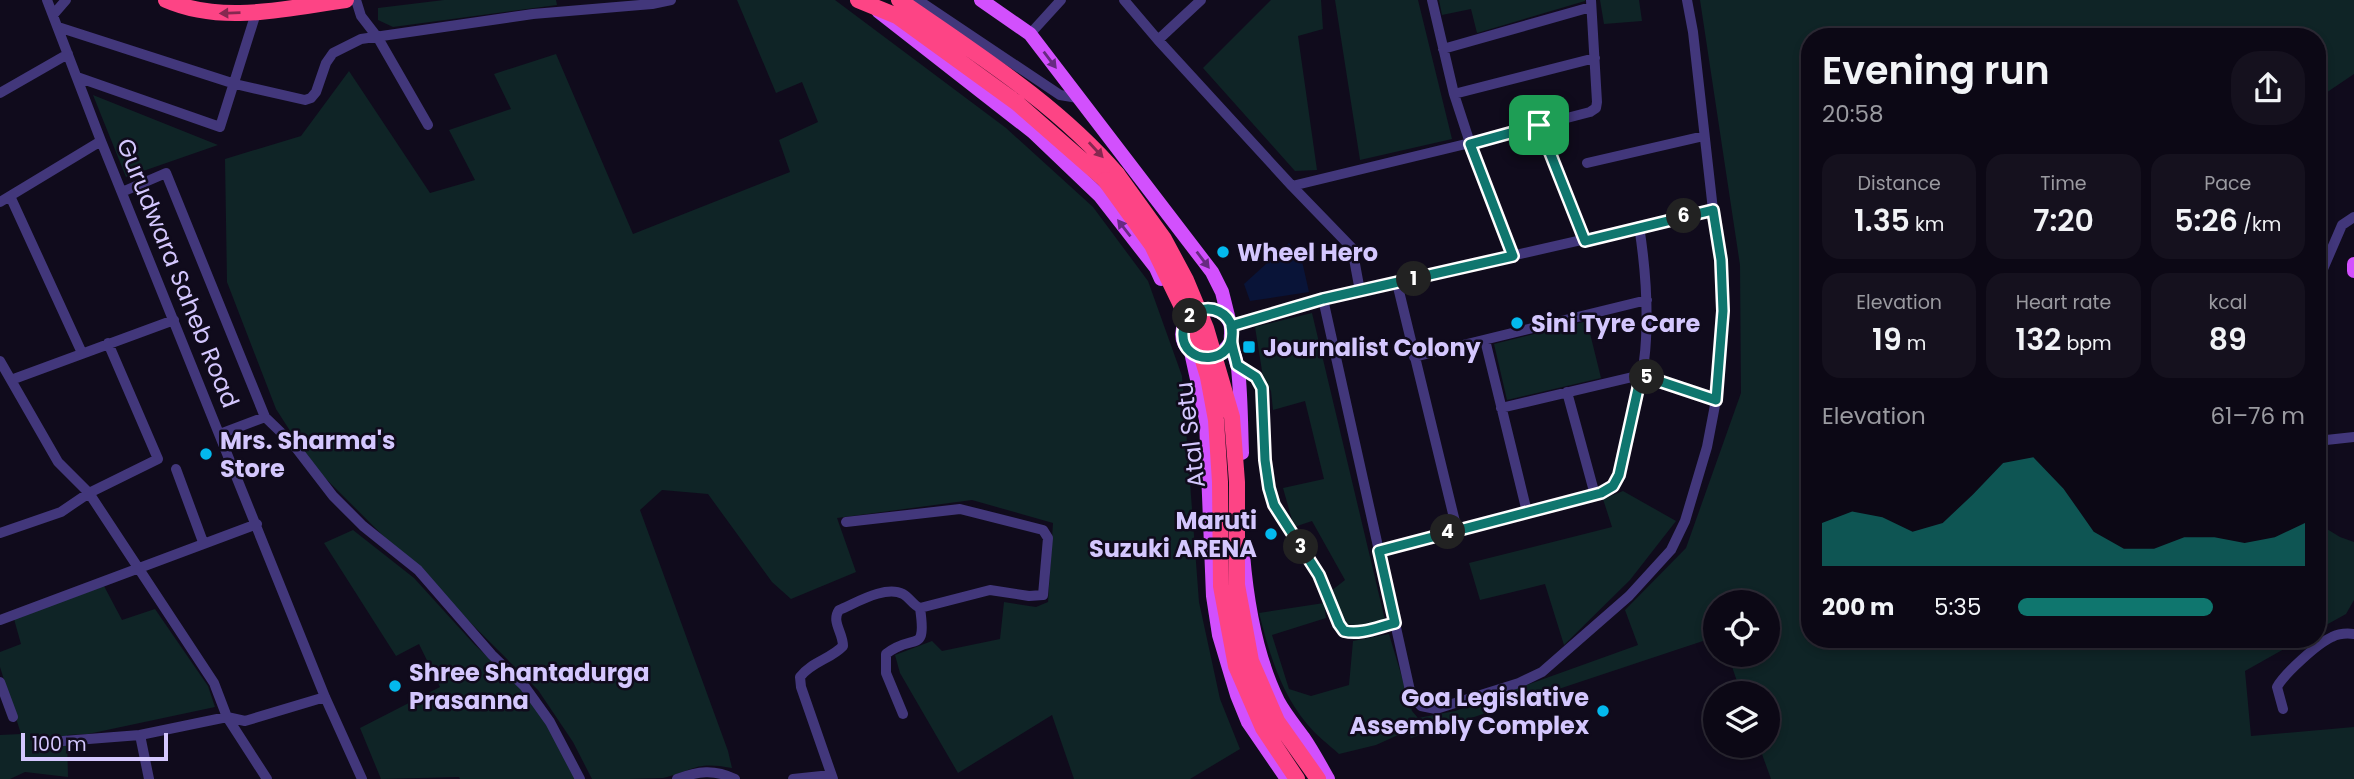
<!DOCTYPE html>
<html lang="en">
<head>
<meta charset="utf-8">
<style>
	body { margin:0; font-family:Poppins,sans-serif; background:#15111e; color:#f1f3f6; height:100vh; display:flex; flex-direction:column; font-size:26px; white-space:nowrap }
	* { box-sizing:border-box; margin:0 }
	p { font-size:23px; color:#9a9aa0 }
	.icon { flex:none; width:38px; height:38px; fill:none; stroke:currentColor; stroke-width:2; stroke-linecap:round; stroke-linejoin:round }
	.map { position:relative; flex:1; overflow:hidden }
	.panel { position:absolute; left:1801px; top:28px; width:525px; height:620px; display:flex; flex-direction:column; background:#0c0815; border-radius:28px; box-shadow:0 4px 10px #0003,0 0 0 2px #2c2934 }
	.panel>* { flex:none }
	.buttons { position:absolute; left:1703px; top:590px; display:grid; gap:14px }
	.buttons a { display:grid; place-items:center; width:77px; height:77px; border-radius:50%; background:#0c0815; box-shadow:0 4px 10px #0003,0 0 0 2px #2c2934; font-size:35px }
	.scale { position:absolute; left:21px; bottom:18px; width:147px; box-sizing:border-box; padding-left:7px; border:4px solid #d4c7fe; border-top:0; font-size:19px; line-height:24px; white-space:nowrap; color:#d4c7fe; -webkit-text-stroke:5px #100b1c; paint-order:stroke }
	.pin { position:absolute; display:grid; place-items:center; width:60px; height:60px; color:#fff; margin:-30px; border-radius:14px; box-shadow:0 4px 10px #0006 }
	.km { position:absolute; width:35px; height:35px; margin:-18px; border-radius:50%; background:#222; color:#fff; font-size:19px; line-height:35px; text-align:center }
	.round { display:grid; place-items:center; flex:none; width:74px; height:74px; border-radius:28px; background:#15111e }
	.summary { display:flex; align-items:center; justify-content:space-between; height:119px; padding:0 21px }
	h1 { font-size:38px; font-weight:600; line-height:52px }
	.stats { display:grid; grid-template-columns:repeat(3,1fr); gap:10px; height:119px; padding:7px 21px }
	.stats div { display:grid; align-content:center; border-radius:18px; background:#15111e; text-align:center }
	.stats b { font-size:30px; font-weight:600 }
	.stats small { font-size:19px; font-weight:400 }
	.stats p { font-size:19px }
	.chart { height:196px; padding:14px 21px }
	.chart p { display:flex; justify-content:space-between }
	.chart svg { width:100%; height:126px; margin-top:7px; fill:#0f766e; opacity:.7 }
	ul { padding:0 21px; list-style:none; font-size:23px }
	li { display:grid; grid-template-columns:112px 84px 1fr; align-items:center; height:52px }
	li i { height:18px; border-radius:9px; background:#0f766e }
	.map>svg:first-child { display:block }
	.green { fill:#0f2426 }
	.water { fill:#091438 }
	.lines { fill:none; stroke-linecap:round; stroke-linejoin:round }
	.minor { stroke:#42377b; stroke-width:10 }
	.major { stroke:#d250fd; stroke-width:14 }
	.highway { stroke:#fd4485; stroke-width:16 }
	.highway-bridge { stroke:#fd4485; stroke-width:16 }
	.oneway { fill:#862850 }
	.oneway2 { fill:#672a81 }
	.route-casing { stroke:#fff; stroke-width:14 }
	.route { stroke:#0f766e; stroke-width:9 }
	.poi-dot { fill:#03b9ee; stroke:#100b1c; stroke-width:2.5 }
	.labels { text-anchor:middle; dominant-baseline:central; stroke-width:5; stroke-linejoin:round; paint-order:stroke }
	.poi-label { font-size:24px; font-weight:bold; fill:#d4c7fe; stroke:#100b1c; text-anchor:start }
	.street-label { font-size:24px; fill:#d4c7fe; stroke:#100b1c }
</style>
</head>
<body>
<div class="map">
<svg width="2354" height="779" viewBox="0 0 2354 779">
	<rect width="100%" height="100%" fill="#100b1c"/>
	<path class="green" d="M 444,0 L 556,0 L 557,5 L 393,27 L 378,20 L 378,8 Z
		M 737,0 L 835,0 L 1006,128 L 1093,207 L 1148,281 L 1182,376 L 1199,602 L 1220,699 L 1240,749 L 1190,779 L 1074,779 L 1052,715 L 958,773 L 900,673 L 895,655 L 932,641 L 942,651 L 1000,639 L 1004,602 L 1036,607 L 1048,602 L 1053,523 L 972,500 L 837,518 L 856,572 L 791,599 L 772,582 L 708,494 L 662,490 L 640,510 L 728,751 L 732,768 C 695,761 695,770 663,778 C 644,779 613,779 592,779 L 573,742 L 538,690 L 312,465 L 276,409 L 227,282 L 225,159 L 301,136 L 349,71 L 430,193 L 475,180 L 449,130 L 511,109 L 494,74 L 556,54 L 633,234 L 790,172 L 779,140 L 818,122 L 802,82 L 776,93 Z
		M 1271,0 L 1321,0 L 1323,29 L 1298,36 L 1317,170 L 1295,171 L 1203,68 Z
		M 1335,0 L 1418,0 L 1452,139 L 1360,160 Z
		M 1439,0 L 1585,0 L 1585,1 L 1477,33 L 1471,9 L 1442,15 Z
		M 1600,0 L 1639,0 L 1642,21 L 1604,24 Z
		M 1700,0 L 2354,0 L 2354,74 L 2317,99 L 2317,37 L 1810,37 L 1810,639 L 2302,639 L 2245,671 L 2251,736 L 2354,727 L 2354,779 L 1771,779 L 1759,746 L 1768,746 L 1768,693 L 1741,693 L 1728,655 L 1768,654 L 1768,602 L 1715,602 L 1715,637 L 1411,738 L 1407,731 L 1376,745 L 1339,754 C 1328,744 1316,735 1307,724 C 1280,692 1269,652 1259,613 L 1324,603 L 1326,618 L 1272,635 L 1289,689 L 1311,696 L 1349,685 L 1353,641 L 1389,634 L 1412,711 L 1418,718 L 1455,711 L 1638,645 L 1625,610 L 1686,548 L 1741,393 L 1740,265 Z
		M 93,95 L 218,145 L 126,177 Z
		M 1312,313 L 1385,620 L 1362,626 L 1347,624 L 1331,591 L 1345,580 L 1312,521 L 1294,527 L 1283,488 L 1324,479 L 1305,401 L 1273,410 L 1271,391 L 1263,377 L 1255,327 Z
		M 1587,321 L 1601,378 L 1507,400 L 1494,344 Z
		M 1623,491 L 1676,521 L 1630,580 L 1564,645 L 1545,584 L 1480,600 L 1469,563 L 1612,527 L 1603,499 Z
		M 2317,523 L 2340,537 L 2354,542 L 2354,600 L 2346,614 L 2317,630 Z
		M 353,530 L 414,578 L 474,644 L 522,690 L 549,727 L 576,779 L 460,779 L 459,777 L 381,779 L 360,728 L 440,687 L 419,644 L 396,656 L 324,543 Z
		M 104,586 L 122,620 L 155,609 L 208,686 L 215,707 L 88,734 L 67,735 L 68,777 L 25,772 L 10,779 L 0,779 L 0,735 L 21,734 L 0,667 L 0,652 L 21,644 L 14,619 Z"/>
	<path class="water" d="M 1289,243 L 1302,261 L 1309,292 L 1250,301 L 1244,284 Z"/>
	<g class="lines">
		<path class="minor" d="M 47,0 L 101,141 L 325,697 L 362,779
			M 356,0 L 361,16 L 378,38 L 428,125
			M 918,0 L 1060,95 L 1078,98
			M 1124,0 L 1158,40 L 1201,0
			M 1432,0 L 1454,94
			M 1591,0 L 1597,102 L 1596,108 L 1590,112 L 1470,143 L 1454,94 L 1595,58
			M 53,15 L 66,0
			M 58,27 L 235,84 L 305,100 L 311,98 L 316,92 L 326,63 L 333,53 L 361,39 L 533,14 L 652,4 L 671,0
			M 1030,34 L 1061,0
			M 1158,40 L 1292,186 L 1352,248 L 1360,291
			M 1443,49 L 1591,7
			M 77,77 L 220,127 L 256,13
			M 0,93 L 68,54
			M 1539,125 L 1585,241
			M 1587,163 L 1704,136
			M 1292,186 L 1470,143 L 1513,256
			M 122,192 L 166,173 L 265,417
			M 10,196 L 82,353
			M 0,202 L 101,141
			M 1397,283 L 1457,530
			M 2317,283 L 2342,225 L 2354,217
			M 1323,299 L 1411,695 L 1421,706 L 1436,709 L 1519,683 L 1542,672 L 1629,596 L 1671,550 L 1685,521 L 1707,447 L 1716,400 L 1723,311 L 1721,260 L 1713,210 L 1693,32 L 1687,0
			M 1231,326 L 1323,299 L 1713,210
			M 1485,340 L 1527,512
			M 1414,357 L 1647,300
			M 0,361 L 58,462 L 89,493 L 214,683 L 227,717 L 267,779
			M 1237,365 L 1256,378 L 1262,388 L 1265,460 L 1269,488 L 1274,505 L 1319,575 L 1339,624 L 1344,631 L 1353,633 L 1367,630 L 1395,623
			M 11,380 L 174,320
			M 1567,392 L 1595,495
			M 1501,408 L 1641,375 L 1716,400
			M 220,434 L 265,417 L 293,444 L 333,496 L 363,526 L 418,570 L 492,655 L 525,687 L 550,722 L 580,779
			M 2317,441 L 2354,437
			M 176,469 L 203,542
			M 0,533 L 61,512 L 89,493 L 158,459 L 108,343
			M 1379,551 L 1601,493 L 1613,486 L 1619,475 C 1629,431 1644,384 1646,339 C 1648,301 1645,264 1639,226
			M 0,620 L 257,524
			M 0,682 L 13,717
			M 2283,709 L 2277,687 C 2284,674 2318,643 2332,637 C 2340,633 2346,633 2354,634
			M 903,714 L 886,673 L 886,654 C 914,632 927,656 920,608
			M 63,741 L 140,735
			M 149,779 L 140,735 L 227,717 L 245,721 L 325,697
			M 677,779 C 698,771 714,769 735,779
			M 793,779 L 831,775
			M 833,779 L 801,687 L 800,677 C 811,662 831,659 843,646 C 843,632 831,622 839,610 C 856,603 885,585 903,594 C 910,598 913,605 920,608 L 990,590 L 1029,596 L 1043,595 L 1048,538 L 1043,530 L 960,509 L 846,522"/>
		<path class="major" d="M 981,0 L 1030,34 L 1212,272 L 1222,292 L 1229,320
			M 878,11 L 1033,132 L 1100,196 L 1156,268 L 1161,279
			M 2354,264 L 2354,271
			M 1231,341 C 1214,373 1171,352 1185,323 C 1189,314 1198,309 1207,309 C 1216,309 1225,313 1229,321 C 1233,328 1230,334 1231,342 C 1232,351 1236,359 1238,368 C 1241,396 1241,425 1242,453
			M 1191,352 L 1206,420 L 1213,596 L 1219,635 L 1237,695 L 1248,722 L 1287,779
			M 1243,554 C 1247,603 1257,658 1278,701 C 1285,714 1295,726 1303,737 C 1312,750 1320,765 1328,779"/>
		<path class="highway" d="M 166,0 C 223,25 287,8 346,0
			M 858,0 L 897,16 L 1017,103 L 1105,180
			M 899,0 C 975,53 1057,104 1117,174"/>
		<path class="highway-bridge" d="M 1117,174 L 1164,239 L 1186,280 L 1206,328 L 1232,417 L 1237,482 L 1237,585 L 1251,661 L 1277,721 L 1318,779
			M 1105,180 L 1152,245 L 1195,334 L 1208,377 L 1216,420 L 1220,482 L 1221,586 L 1236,666 L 1263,728 L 1297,779"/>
	</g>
	<defs><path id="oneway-solid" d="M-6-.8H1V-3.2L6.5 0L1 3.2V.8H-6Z" transform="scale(1.75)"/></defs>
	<g class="oneway">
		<use href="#oneway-solid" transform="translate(230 13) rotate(178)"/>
		<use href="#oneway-solid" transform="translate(1096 150) rotate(47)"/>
	</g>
	<g class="oneway2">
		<use href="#oneway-solid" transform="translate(1050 60) rotate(53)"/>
		<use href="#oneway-solid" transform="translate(1124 228) rotate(-128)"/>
		<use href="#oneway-solid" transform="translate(1203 260) rotate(53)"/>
	</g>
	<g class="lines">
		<defs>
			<path id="route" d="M 1539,125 L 1470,144 L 1513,256 L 1323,299 L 1231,326 C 1239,367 1180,367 1183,332 C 1184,323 1189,314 1198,311 C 1212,305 1229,313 1232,328 C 1233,334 1231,339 1232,344 C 1233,351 1236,358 1237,365 L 1256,377 L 1262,388 L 1265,460 L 1269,488 L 1274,505 L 1319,575 L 1339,624 L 1344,631 C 1361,635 1378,627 1395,623 L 1379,551 L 1601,493 L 1613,486 L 1619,475 L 1641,375 L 1716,400 L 1723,311 L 1721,260 L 1713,210 L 1585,241 L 1539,125"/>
		</defs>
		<use href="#route" class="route-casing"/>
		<use href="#route" class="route"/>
	</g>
	<g class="poi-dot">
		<circle cx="1223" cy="252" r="7"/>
		<circle cx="1517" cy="323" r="7"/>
		<rect x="1242" y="340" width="14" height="14" rx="3.5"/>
		<circle cx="206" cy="454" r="7"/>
		<circle cx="1271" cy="534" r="7"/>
		<circle cx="395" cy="686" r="7"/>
		<circle cx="1603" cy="711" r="7"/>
	</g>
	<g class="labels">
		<g class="poi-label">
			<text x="1237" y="252">Wheel Hero</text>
			<text x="1531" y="323">Sini Tyre Care</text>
			<text x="1263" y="347">Journalist Colony</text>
			<text x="220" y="440">Mrs. Sharma's<tspan x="220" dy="28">Store</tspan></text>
			<text x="1257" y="520" text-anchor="end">Maruti<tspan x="1257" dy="28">Suzuki ARENA</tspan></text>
			<text x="409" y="672">Shree Shantadurga<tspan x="409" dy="28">Prasanna</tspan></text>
			<text x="1589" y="697" text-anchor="end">Goa Legislative<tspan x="1589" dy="28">Assembly Complex</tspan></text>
		</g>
		<g class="street-label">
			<text transform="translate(178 273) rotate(68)">Gurudwara Saheb Road</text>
			<text transform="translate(1190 435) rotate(-97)">Atal Setu</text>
		</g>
	</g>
</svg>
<div class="buttons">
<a><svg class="icon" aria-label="locate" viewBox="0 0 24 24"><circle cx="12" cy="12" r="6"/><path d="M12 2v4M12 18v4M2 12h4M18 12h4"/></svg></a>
<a><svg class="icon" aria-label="layers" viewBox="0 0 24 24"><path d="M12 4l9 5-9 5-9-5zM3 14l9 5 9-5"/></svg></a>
</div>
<div class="scale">100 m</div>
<div class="pin" style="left:1539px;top:125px;background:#1e9e55"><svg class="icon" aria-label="arrive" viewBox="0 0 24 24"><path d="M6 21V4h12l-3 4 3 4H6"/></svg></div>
<b class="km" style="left:1414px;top:279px">1</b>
<b class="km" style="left:1190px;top:316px">2</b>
<b class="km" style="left:1301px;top:547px">3</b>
<b class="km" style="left:1448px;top:532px">4</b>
<b class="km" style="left:1647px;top:377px">5</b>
<b class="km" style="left:1684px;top:216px">6</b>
<section class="panel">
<div class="summary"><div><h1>Evening run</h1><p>20:58</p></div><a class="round"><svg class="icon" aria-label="share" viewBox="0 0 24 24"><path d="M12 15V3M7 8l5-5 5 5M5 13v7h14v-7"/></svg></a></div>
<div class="stats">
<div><p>Distance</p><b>1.35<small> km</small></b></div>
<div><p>Time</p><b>7:20</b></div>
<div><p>Pace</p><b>5:26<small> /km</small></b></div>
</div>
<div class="stats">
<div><p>Elevation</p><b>19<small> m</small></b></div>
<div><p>Heart rate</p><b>132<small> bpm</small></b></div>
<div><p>kcal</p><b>89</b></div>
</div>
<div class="chart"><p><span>Elevation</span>61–76 m</p>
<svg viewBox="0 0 160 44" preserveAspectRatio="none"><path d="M0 44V29L10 25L20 27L30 32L40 29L50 19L60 8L70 6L80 17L90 32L100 38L110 38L120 34L130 34L140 36L150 34L160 29V44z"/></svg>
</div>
<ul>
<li><b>200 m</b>5:35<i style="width:68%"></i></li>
</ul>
</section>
</div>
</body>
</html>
